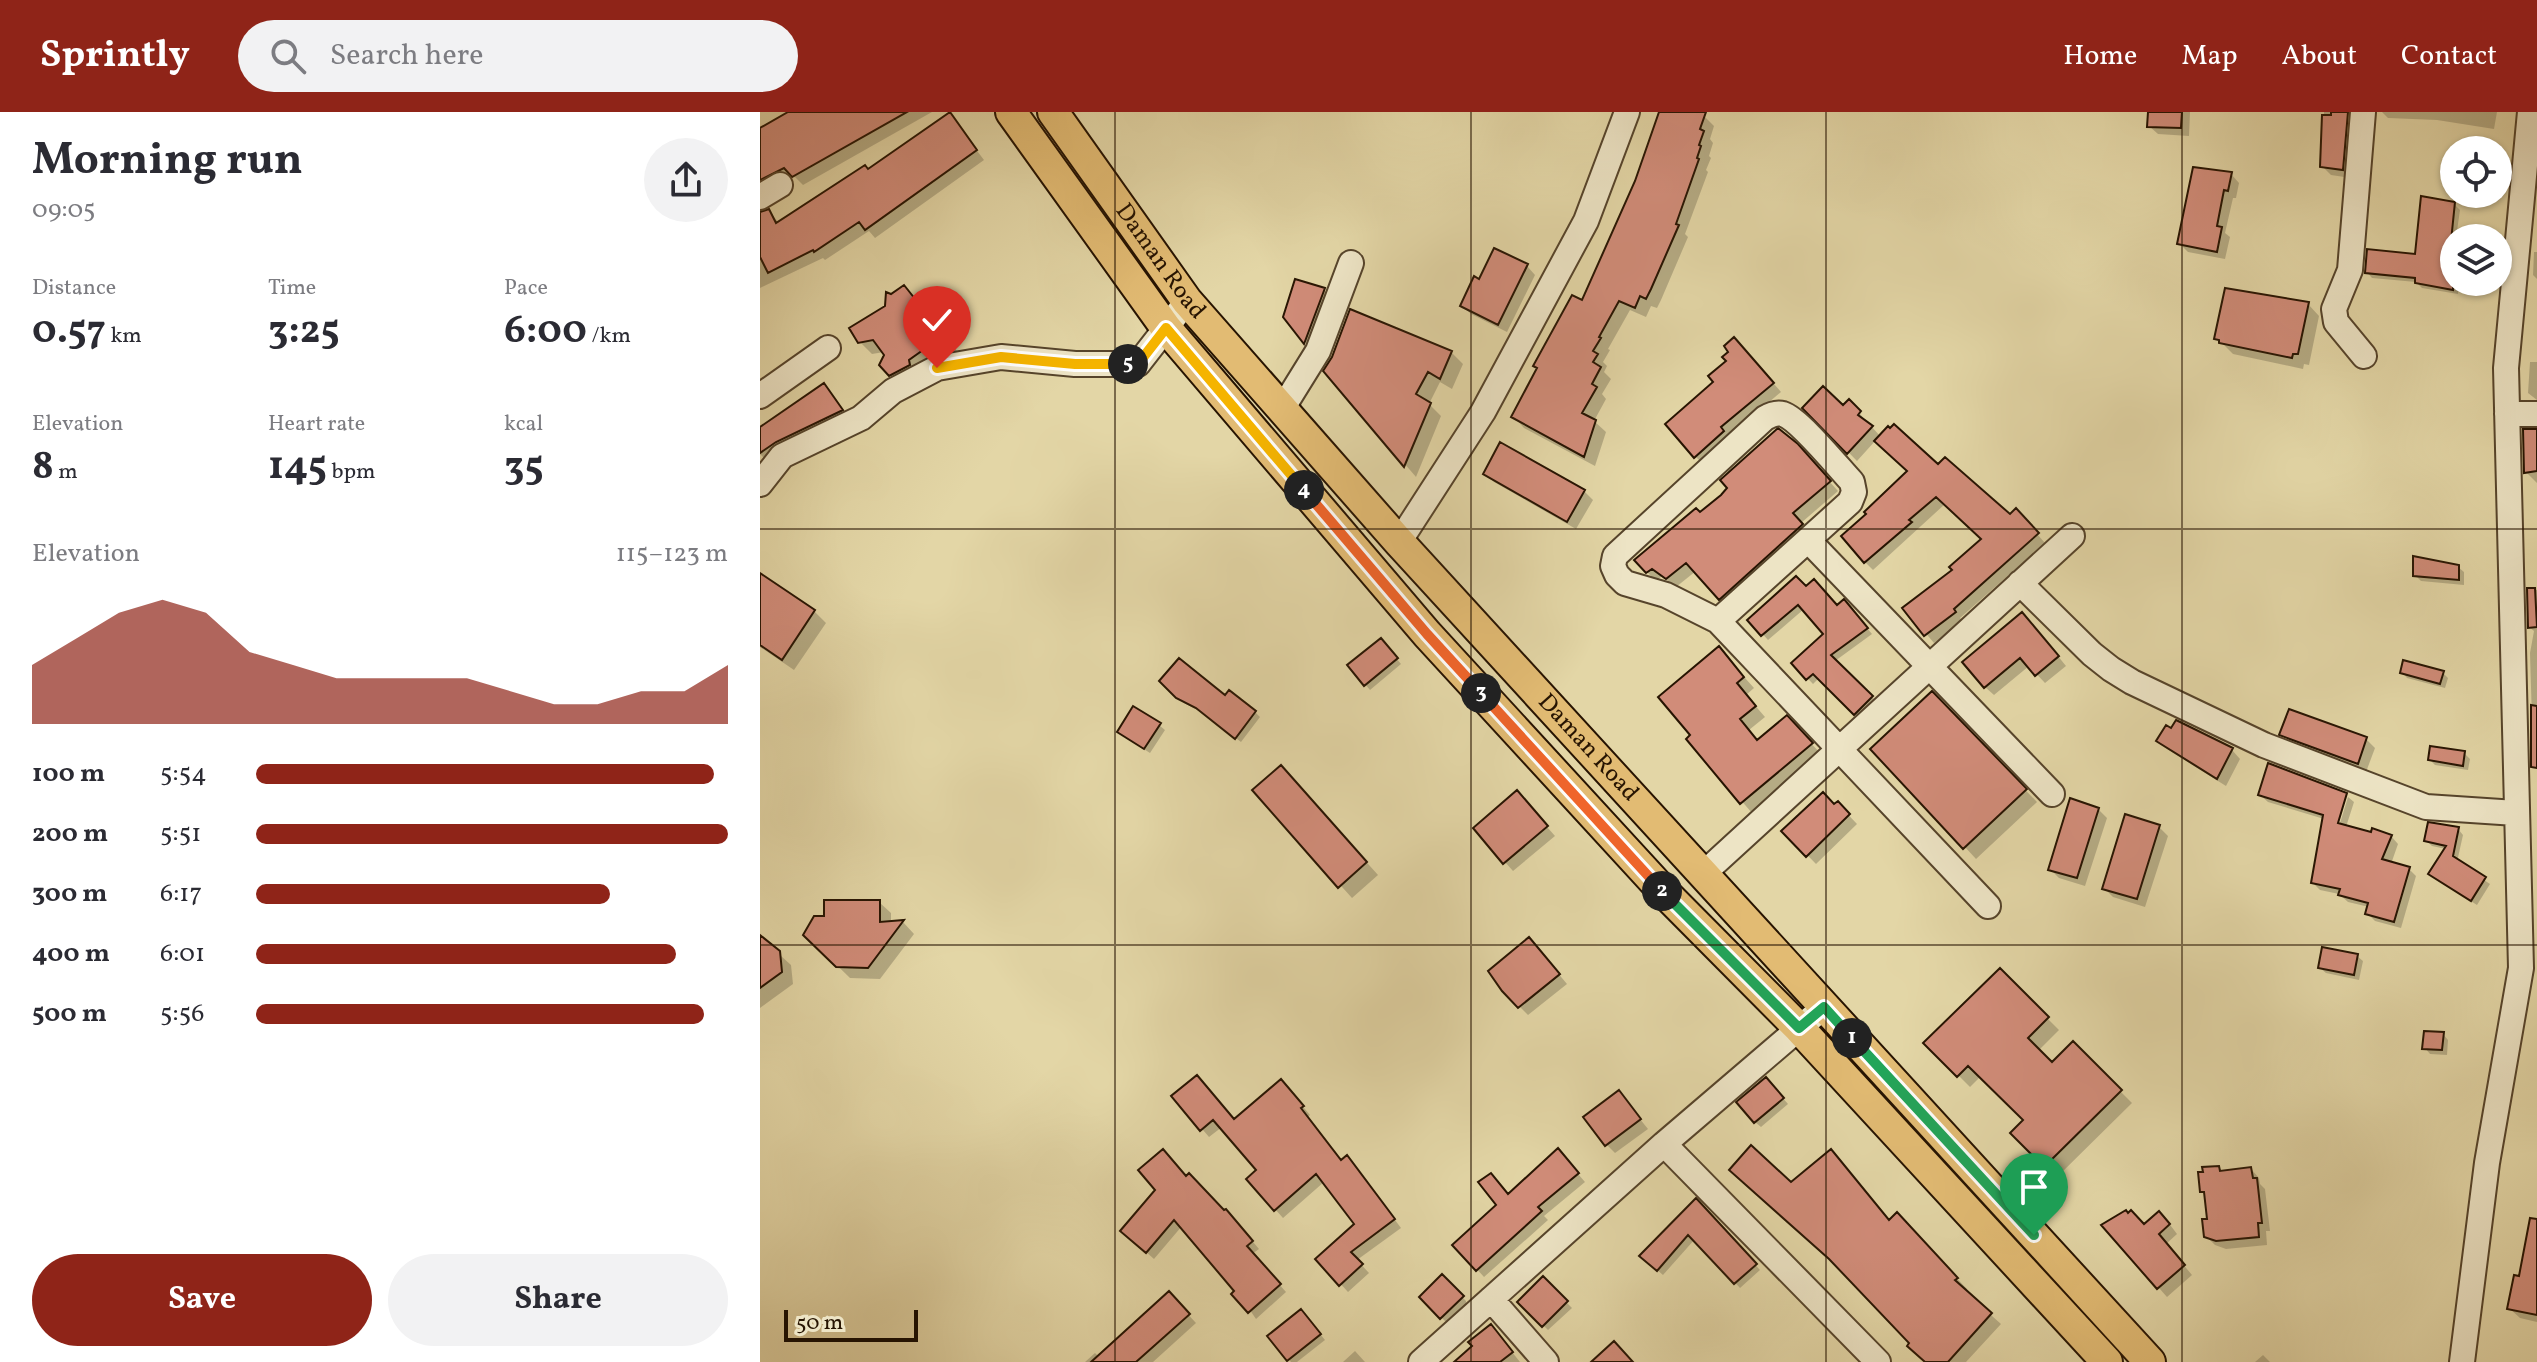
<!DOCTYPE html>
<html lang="en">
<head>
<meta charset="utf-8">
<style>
	body { margin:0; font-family:Vollkorn,serif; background:#f2f2f3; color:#2b2b33; height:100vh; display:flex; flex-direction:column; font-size:30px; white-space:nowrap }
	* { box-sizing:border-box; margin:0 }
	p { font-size:26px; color:#7c7c81 }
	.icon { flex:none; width:44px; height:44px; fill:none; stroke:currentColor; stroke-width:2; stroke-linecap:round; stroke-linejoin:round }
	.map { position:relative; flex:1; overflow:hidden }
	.panel { display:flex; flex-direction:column; background:#fff; width:760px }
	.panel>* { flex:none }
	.tools { position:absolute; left:1680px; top:24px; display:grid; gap:16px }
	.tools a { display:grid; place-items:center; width:72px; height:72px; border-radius:50%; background:#fff; box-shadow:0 2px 6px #0004; font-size:40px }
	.scale { position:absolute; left:24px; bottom:20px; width:134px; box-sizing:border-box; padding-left:8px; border:4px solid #271402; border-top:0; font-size:22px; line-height:28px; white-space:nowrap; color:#271402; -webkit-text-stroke:6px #ede4c5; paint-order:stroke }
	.pin { position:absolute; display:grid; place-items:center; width:68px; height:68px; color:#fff; margin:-82px -34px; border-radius:50% 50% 50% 0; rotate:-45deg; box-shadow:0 0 8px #0007 }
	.pin .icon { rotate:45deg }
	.km { position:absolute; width:40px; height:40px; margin:-20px; border-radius:50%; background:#222; color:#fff; font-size:22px; line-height:40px; text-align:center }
	.round { display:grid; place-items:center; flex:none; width:84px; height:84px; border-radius:42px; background:#f2f2f3 }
	.headline { display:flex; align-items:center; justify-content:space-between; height:136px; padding:0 32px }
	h1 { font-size:44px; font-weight:700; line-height:60px }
	.metrics { display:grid; grid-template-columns:repeat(3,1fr); gap:12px; height:136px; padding:8px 32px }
	.metrics div { display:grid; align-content:center }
	.metrics b { font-size:40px; font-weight:700 }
	.metrics small { font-size:22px; font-weight:400 }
	.metrics p { font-size:22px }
	.chart { height:224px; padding:16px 32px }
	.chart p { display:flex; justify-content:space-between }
	.chart svg { width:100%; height:144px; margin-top:8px; fill:#8f2418; opacity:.7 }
	.cta { display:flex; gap:16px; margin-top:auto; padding:16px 32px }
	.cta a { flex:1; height:92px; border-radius:48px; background:#8f2418; color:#fff; font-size:32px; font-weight:700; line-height:92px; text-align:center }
	.cta a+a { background:#f2f2f3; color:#2b2b33 }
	ul { padding:0 32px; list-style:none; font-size:26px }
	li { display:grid; grid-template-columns:128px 96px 1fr; align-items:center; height:60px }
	li i { height:20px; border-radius:10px; background:#8f2418 }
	header { display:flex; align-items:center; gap:48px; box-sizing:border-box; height:112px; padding:0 40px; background:#8f2418; color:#fff }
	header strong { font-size:38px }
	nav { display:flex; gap:44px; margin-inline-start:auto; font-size:28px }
	.search { width:560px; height:72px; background:#f2f2f3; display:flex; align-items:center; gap:20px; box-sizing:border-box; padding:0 28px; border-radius:44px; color:#7c7c81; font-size:30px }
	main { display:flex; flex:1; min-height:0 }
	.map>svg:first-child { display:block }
	.shadow { fill:#0003 }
	.building { fill:#d18c79; stroke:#271402; stroke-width:2 }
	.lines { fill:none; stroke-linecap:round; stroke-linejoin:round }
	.minor-casing { stroke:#56442b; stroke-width:28 }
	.major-casing { stroke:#271402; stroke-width:34 }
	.minor { stroke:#ede4c5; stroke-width:24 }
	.major { stroke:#e2bb73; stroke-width:30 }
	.split-1-casing { stroke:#fff; stroke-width:16 }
	.split-2-casing { stroke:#fff; stroke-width:16 }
	.split-3-casing { stroke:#fff; stroke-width:16 }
	.split-4-casing { stroke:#fff; stroke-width:16 }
	.split-5-casing { stroke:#fff; stroke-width:16 }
	.split-6-casing { stroke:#fff; stroke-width:16 }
	.split-1 { stroke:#22a559; stroke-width:10 }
	.split-2 { stroke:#22a559; stroke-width:10 }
	.split-3 { stroke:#f0652b; stroke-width:10 }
	.split-4 { stroke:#f0652b; stroke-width:10 }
	.split-5 { stroke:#f5b400; stroke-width:10 }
	.split-6 { stroke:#f5b400; stroke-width:10 }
	.grid { fill:none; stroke:#271402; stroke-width:2; stroke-opacity:0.55 }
	.labels { text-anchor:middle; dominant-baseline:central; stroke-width:6; stroke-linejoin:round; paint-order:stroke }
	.street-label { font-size:24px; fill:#271402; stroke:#ede4c5 }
</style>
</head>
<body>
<header>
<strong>Sprintly</strong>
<div class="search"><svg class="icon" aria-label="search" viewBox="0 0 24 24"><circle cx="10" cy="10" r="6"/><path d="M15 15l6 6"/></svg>Search here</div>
<nav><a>Home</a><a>Map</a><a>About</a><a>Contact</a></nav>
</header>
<main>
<section class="panel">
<div class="headline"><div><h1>Morning run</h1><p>09:05</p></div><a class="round"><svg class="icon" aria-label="share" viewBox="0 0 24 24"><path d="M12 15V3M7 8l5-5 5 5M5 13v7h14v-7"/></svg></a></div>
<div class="metrics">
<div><p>Distance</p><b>0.57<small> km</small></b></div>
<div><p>Time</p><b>3:25</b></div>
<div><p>Pace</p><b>6:00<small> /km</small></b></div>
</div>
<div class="metrics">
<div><p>Elevation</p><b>8<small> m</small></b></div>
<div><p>Heart rate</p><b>145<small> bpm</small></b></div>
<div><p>kcal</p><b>35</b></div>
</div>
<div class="chart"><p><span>Elevation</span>115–123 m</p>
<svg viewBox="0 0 160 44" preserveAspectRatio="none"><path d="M0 44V26L10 18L20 10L30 6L40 10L50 22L60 26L70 30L80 30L90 30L100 30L110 34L120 38L130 38L140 34L150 34L160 26V44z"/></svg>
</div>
<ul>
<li><b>100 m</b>5:54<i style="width:97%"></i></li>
<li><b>200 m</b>5:51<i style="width:100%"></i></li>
<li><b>300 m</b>6:17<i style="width:75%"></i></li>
<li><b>400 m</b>6:01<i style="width:89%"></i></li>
<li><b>500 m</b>5:56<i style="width:95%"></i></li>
</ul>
<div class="cta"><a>Save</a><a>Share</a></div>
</section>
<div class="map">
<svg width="1777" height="1250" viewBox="0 0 1777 1250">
	<rect width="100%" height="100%" fill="#e3d6a6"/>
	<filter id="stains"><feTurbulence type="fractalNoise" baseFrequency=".0025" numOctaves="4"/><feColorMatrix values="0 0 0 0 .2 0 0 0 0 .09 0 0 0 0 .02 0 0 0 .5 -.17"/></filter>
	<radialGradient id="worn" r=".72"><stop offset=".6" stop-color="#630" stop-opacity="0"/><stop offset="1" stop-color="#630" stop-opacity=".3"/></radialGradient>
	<path class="shadow" d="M 32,0 L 172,0 L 43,73 L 35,65 L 22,69 L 0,84 L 0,18 Z
		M 901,0 L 933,0 L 944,4 L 954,14 L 950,27 L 953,31 L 949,44 L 951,46 L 946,58 L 948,60 L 925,122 L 928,125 L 901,188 L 897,196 L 891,194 L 886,205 L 870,198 L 848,237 L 850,238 L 843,250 L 847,254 L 844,260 L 851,267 L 842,282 L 846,287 L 834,309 L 846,320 L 835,354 L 764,316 L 754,305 L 823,191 L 877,70 Z
		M 1390,0 L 1430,0 L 1429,24 L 1398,22 L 1389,14 Z
		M 1564,0 L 1601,0 L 1591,66 L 1571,63 L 1562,54 Z
		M 1622,0 L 1737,0 L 1734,17 L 1677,8 L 1628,6 Z
		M 190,3 L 224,48 L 115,126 L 109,119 L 65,148 L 63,146 L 0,176 L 0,102 L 9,99 L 19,111 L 109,59 Z
		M 1471,62 L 1479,71 L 1476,86 L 1473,86 L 1465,121 L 1470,125 L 1465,147 L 1428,140 L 1419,131 Z
		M 1694,92 L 1700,98 L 1696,126 L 1694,126 L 1694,170 L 1699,170 L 1698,182 L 1662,176 L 1656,170 L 1612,166 L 1607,160 L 1657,145 Z
		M 1774,140 L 1777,140 L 1777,167 L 1773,163 Z
		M 767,154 L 775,163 L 747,220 L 711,202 L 702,194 Z
		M 536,170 L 564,178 L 573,187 L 554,239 L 526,205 Z
		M 155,187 L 197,239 L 142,275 L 130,263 L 124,240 L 112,242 L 100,230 Z
		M 1548,192 L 1559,204 L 1549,253 L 1544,252 L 1543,257 L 1473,242 L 1457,226 Z
		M 983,237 L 1021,280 L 968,325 L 944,353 L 935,344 L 956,270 Z
		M 691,240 L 703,252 L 692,277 L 680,270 L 669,292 L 681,304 L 656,365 L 565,259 Z
		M 1770,250 L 1777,250 L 1777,288 L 1768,281 Z
		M 64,274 L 90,307 L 8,350 L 0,342 L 0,317 Z
		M 1089,290 L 1121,325 L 1179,355 L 1250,404 L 1264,407 L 1285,431 L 1200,506 L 1203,509 L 1174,531 L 1145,497 L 1195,458 L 1224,427 L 1185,392 L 1113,458 L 1105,450 L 1149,360 L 1116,328 L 1097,349 L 1045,296 L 1084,296 Z
		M 1777,318 L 1777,371 L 1766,360 Z
		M 1046,344 L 1078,379 L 1041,411 L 1050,422 L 969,496 L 936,459 L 916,475 L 902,464 L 896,469 L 887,460 L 940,403 Z
		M 725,362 L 824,379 L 833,388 L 816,417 L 734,370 Z
		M 1698,455 L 1704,460 L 1704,473 L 1661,469 L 1655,463 Z
		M 0,463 L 54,499 L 66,511 L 34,558 L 0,535 Z
		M 1046,477 L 1077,495 L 1089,495 L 1112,522 L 1075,549 L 1117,590 L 1101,607 L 1059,566 L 1053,572 L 1034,552 L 1066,523 L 1044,497 L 1008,528 L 990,508 Z
		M 1769,478 L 1777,478 L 1777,614 L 1772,609 L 1770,541 L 1774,519 L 1769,515 Z
		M 1271,511 L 1306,554 L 1285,571 L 1269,554 L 1234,583 L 1225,575 Z
		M 626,534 L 641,552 L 610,578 L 605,572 Z
		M 969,548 L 994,576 L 986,583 L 1005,605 L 989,618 L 998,630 L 1027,606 L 1062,643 L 992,701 L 928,627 Z
		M 1642,560 L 1683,561 L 1688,566 L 1685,576 L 1647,566 Z
		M 402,569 L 465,586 L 495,600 L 500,605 L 481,630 L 443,601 L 424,591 Z
		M 1172,582 L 1277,690 L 1216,747 L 1205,735 Z
		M 399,613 L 405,618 L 390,641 L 365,625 Z
		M 1522,622 L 1606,627 L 1615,636 L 1606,660 L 1530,631 Z
		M 1399,628 L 1472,638 L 1480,647 L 1466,674 L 1407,637 Z
		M 1704,641 L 1710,647 L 1708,658 L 1675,653 L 1670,648 Z
		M 533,668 L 618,763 L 592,786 L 495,679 Z
		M 1500,683 L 1586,683 L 1573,720 L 1577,721 L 1588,685 L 1594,690 L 1586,715 L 1631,724 L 1638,732 L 1631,752 L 1649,757 L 1656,764 L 1641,816 L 1615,809 L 1607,801 L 1609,795 L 1588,790 L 1579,782 L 1560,778 L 1553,771 L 1564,707 L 1508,690 Z
		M 765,690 L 795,724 L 753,759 L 745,750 Z
		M 1078,692 L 1097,712 L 1056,752 L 1024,719 Z
		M 1338,697 L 1347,706 L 1325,774 L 1299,766 L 1290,757 Z
		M 1399,715 L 1408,724 L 1385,795 L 1353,785 L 1344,776 Z
		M 1698,717 L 1703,723 L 1697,750 L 1730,772 L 1717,793 L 1676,767 L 1686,737 L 1672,734 L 1666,728 Z
		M 119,790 L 131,801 L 131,811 L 143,810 L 154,822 L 120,867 L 90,866 L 45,822 Z
		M 0,825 L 31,853 L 33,872 L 0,896 Z
		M 777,836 L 807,872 L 768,903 L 743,878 Z
		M 1597,844 L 1603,849 L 1599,868 L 1566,861 L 1560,856 Z
		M 1240,859 L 1299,918 L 1278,939 L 1292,952 L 1313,932 L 1372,991 L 1297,1065 L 1253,1021 L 1265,1009 L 1221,964 L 1210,975 L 1166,931 Z
		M 1683,922 L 1688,928 L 1687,943 L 1670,942 L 1665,936 Z
		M 1011,973 L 1028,992 L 1001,1015 L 995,1010 Z
		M 529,978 L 550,1003 L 548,1005 L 582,1049 L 594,1053 L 641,1116 L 597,1148 L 609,1161 L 588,1180 L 558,1147 L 597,1113 L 564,1070 L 523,1106 L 488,1067 L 499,1058 L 462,1015 L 449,1025 L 414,984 L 475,1009 Z
		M 859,981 L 888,1017 L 855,1041 L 847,1033 Z
		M 805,1047 L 825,1070 L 784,1104 L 788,1108 L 724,1165 L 695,1133 L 749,1084 Z
		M 1459,1056 L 1463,1060 L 1491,1057 L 1499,1066 L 1500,1072 L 1505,1077 L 1510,1119 L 1506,1119 L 1507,1133 L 1466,1137 L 1455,1133 L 1446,1124 L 1449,1109 L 1447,1084 L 1442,1079 Z
		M 427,1066 L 473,1106 L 499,1137 L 492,1142 L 526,1180 L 496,1207 L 477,1179 L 422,1114 L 394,1147 L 369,1125 Z
		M 1031,1073 L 1130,1109 L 1137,1103 L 1207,1177 L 1204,1179 L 1241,1212 L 1206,1250 L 1166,1250 Z
		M 936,1089 L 1000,1158 L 980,1176 L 935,1127 L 903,1163 L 887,1149 Z
		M 1408,1110 L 1417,1122 L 1406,1132 L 1432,1163 L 1407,1185 L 1344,1114 L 1384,1115 Z
		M 1777,1125 L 1777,1210 L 1760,1206 L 1749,1196 Z
		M 682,1165 L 706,1189 L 706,1193 L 687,1211 L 661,1185 Z
		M 783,1167 L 812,1196 L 788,1218 L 760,1190 Z
		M 409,1182 L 436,1211 L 393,1250 L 325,1250 L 335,1241 L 339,1245 Z
		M 546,1205 L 565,1228 L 537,1250 L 531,1250 L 509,1224 Z
		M 736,1220 L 760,1250 L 697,1250 L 714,1234 Z
		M 595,1239 L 605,1250 L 583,1250 Z
		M 1503,1243 L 1510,1250 L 1495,1250 Z"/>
	<path class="building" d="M 28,0 L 147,0 L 32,65 L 24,56 L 0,68 L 0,16 Z
		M 190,0 L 217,38 L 105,118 L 99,110 L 54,140 L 53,138 L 8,161 L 0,145 L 0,100 L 9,97 L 16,111 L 105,53 L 108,57 Z
		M 899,0 L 946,0 L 940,17 L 944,19 L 939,33 L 941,34 L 937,46 L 939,47 L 916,112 L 919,113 L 891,177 L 886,187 L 880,184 L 875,196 L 859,189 L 839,225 L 841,226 L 833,239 L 838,242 L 833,250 L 841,255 L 832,272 L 837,275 L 822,301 L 836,308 L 824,345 L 751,305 L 777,256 L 773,254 L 812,183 L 822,188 L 875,69 Z
		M 1388,0 L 1422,0 L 1421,16 L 1387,15 Z
		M 1571,0 L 1588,0 L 1583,58 L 1560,55 L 1562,3 L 1571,3 Z
		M 1433,55 L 1472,60 L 1468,79 L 1464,78 L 1457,114 L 1462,115 L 1457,140 L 1417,132 Z
		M 1661,84 L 1695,90 L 1690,139 L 1694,140 L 1693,178 L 1655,171 L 1655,166 L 1605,161 L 1607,137 L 1655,142 Z
		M 734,136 L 768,152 L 738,213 L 700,194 L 714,164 L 719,167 Z
		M 535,167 L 565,176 L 544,232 L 523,205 Z
		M 144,173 L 186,226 L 175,235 L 174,241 L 163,238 L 149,248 L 150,253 L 129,264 L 119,253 L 124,243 L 113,228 L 98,231 L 89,216 L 125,194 L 126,180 L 131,182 Z
		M 1465,176 L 1549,190 L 1538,242 L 1533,242 L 1532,246 L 1459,231 L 1459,228 L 1454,227 Z
		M 590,197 L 692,239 L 680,267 L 668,260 L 656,282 L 671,291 L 644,355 L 563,259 L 572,245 Z
		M 974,225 L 1014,271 L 961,315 L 964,319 L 934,346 L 905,312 L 953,270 L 948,264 L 966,249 L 962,245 L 968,240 L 964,234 Z
		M 64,271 L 83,298 L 16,330 L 0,341 L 0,315 Z
		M 1063,274 L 1083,293 L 1089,287 L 1101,299 L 1098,303 L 1113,314 L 1087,342 L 1042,296 Z
		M 1134,312 L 1178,352 L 1185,345 L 1250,402 L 1256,396 L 1279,421 L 1194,497 L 1196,500 L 1164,524 L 1142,496 L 1192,458 L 1189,455 L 1221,427 L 1176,385 L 1149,408 L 1152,410 L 1104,451 L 1081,424 L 1106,402 L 1104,400 L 1147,359 L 1114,329 L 1128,314 L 1130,316 Z
		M 1018,316 L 1038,332 L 1071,369 L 1033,401 L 1043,412 L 959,488 L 926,451 L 906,467 L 892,457 L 886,461 L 874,448 L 936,396 L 940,400 L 961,383 L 967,376 L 960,368 Z
		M 1763,317 L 1777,317 L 1777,359 L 1764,361 Z
		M 740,330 L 825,378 L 807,410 L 723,362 Z
		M 1653,444 L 1699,453 L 1699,468 L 1653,464 Z
		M 0,461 L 55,498 L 22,548 L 0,533 Z
		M 1036,464 L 1046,474 L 1054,467 L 1077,493 L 1084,487 L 1108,516 L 1071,543 L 1113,584 L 1094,603 L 1053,562 L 1046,568 L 1031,551 L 1063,522 L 1038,493 L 1001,524 L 987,508 Z
		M 1767,476 L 1775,476 L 1777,515 L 1768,516 Z
		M 1262,500 L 1299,544 L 1275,564 L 1260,546 L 1224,576 L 1202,550 Z
		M 621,526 L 638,546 L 604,574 L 587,553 Z
		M 959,534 L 984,565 L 977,571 L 996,594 L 980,607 L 997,628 L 1027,603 L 1053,631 L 980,692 L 926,627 L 930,623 L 898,585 Z
		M 419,546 L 465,583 L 469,578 L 496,599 L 475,627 L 436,596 L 416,586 L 399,569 Z
		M 1643,548 L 1684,559 L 1680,572 L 1640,561 Z
		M 1172,579 L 1267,677 L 1203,737 L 1110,637 Z
		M 1771,593 L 1777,594 L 1777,656 L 1771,655 Z
		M 373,594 L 401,611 L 384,637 L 357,620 Z
		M 1529,597 L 1607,625 L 1598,652 L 1519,623 Z
		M 1416,608 L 1473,636 L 1457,667 L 1396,629 L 1406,613 L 1411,616 Z
		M 1670,634 L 1705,639 L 1703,654 L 1668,648 Z
		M 1508,651 L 1587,681 L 1578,711 L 1611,720 L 1612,716 L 1632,723 L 1622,747 L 1650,755 L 1634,810 L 1605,802 L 1608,791 L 1578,783 L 1580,777 L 1551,771 L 1563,703 L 1498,683 Z
		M 521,653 L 607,750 L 578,776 L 492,678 Z
		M 757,678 L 788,714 L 743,752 L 713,716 Z
		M 1063,680 L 1074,692 L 1078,689 L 1090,702 L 1046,745 L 1021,719 Z
		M 1310,686 L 1339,696 L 1317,766 L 1288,758 Z
		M 1365,702 L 1400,713 L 1377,787 L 1342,777 Z
		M 1668,710 L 1699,715 L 1693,744 L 1726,765 L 1711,789 L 1668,762 L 1686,734 L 1664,729 Z
		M 64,788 L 120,788 L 120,810 L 144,808 L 108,856 L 76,855 L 43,823 L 54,804 L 64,804 Z
		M 0,823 L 20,839 L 22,860 L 0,876 Z
		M 769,825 L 800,862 L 758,896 L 742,879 L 728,859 Z
		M 1562,835 L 1598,842 L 1594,863 L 1558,856 Z
		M 1240,856 L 1289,905 L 1268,926 L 1292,950 L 1313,929 L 1362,978 L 1284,1055 L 1250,1021 L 1263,1008 L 1208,954 L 1197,965 L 1163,931 Z
		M 1664,919 L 1684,920 L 1682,938 L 1662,937 Z
		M 437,963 L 474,1007 L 521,967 L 544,994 L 541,996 L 581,1048 L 587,1043 L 635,1107 L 591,1140 L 603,1152 L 579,1174 L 555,1147 L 594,1112 L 556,1062 L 514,1099 L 486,1067 L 496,1058 L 453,1008 L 440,1019 L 411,984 Z
		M 1006,965 L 1024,986 L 994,1011 L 976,990 Z
		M 859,978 L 881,1007 L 845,1034 L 823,1005 Z
		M 991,1033 L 1031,1070 L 1071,1037 L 1129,1108 L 1137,1100 L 1198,1166 L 1195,1168 L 1232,1201 L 1188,1250 L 1165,1250 L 1147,1234 L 1149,1231 L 1069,1147 L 969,1058 Z
		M 798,1036 L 819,1061 L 778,1095 L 782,1099 L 716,1159 L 692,1133 L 736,1093 L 718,1070 L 731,1061 L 748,1082 Z
		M 403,1037 L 426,1064 L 429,1061 L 464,1098 L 466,1097 L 493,1129 L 487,1134 L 521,1172 L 488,1201 L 471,1182 L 474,1179 L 414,1108 L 386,1141 L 360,1119 L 395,1078 L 378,1058 Z
		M 1459,1054 L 1460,1059 L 1491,1055 L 1493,1066 L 1497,1066 L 1502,1111 L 1498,1111 L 1499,1125 L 1456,1129 L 1444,1125 L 1442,1107 L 1447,1107 L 1444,1080 L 1440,1080 L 1438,1060 L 1443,1060 L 1442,1055 Z
		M 936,1086 L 997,1152 L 974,1172 L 928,1123 L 897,1159 L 879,1144 Z
		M 1366,1098 L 1368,1101 L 1371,1098 L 1384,1112 L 1399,1099 L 1410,1112 L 1399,1122 L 1425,1153 L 1397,1177 L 1341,1113 Z
		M 1770,1106 L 1777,1107 L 1777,1203 L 1747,1197 L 1754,1163 L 1759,1164 Z
		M 682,1162 L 704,1184 L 680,1207 L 659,1185 Z
		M 783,1164 L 808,1189 L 782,1215 L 757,1190 Z
		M 409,1179 L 430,1202 L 376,1250 L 331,1250 Z
		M 541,1197 L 561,1222 L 527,1249 L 507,1224 Z
		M 731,1212 L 753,1240 L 740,1250 L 694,1250 L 712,1234 L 708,1230 Z
		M 854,1229 L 873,1250 L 831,1250 Z"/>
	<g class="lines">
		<defs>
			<path id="minor" d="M 1603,0 L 1590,158 L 1574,197 L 1576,210 L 1604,244
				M 0,85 L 20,73
				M 0,284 L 68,236
				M 522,297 L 558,239 L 591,151
				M 1747,302 L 1777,302
				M 0,372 L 22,344 L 101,306 L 133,279 L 177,256 L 241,245 L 315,252 L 378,252 L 427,189
				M 1048,428 L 1292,682
				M 639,430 L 723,300 L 826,109 L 867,0
				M 1260,471 L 1332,542 L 1351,557 L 1372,570 L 1504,633 L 1666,695 L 1756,701
				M 958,509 L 1090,390 L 1094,380 L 1092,370 C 1078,355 1039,307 1023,302 C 1016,300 1010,303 1005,306 L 855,444 L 853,454 L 857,463 L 865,471 L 906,483 L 958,509 L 1228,794
				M 943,762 L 1312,424
				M 904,1032 L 1118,1250
				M 731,1187 L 786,1250
				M 661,1250 L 904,1032 L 1064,895
				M 1702,1250 L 1727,1051 L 1761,856 L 1746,256 L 1770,0"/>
			<g id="major">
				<path d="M 251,0 L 406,216 L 667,522 L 904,780 L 1039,916 L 1347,1250"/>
				<path id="s1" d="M 293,0 L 427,189 L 639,430 L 1390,1250"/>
			</g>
		</defs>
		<use href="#minor" class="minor-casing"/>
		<use href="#major" class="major-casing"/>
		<use href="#minor" class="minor"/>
		<use href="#major" class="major"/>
	</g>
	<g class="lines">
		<defs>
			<path id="split-1" d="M 1092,926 L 1274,1123"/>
			<path id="split-2" d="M 902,779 L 1039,916 L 1064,895 L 1092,926"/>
			<path id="split-3" d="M 721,581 L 902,779"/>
			<path id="split-4" d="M 544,378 L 667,522 L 721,581"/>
			<path id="split-5" d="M 368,252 L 378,252 L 406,216 L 544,378"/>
			<path id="split-6" d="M 177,256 L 241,245 L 315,252 L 368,252"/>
		</defs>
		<use href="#split-1" class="split-1-casing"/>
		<use href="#split-2" class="split-2-casing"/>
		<use href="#split-3" class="split-3-casing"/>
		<use href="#split-4" class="split-4-casing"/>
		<use href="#split-5" class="split-5-casing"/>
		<use href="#split-6" class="split-6-casing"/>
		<use href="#split-1" class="split-1"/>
		<use href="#split-2" class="split-2"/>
		<use href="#split-3" class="split-3"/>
		<use href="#split-4" class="split-4"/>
		<use href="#split-5" class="split-5"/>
		<use href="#split-6" class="split-6"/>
	</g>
	<path class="grid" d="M 355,0 L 355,1250M 711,0 L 711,1250M 1066,0 L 1066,1250M 1422,0 L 1422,1250M 0,417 L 1777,417M 0,833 L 1777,833"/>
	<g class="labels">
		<g class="street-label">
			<text stroke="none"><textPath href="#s1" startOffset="184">Daman Road</textPath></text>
			<text stroke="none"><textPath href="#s1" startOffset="832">Daman Road</textPath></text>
		</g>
	</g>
	<rect width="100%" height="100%" filter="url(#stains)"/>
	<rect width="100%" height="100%" fill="url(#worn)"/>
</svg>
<div class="tools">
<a><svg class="icon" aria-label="locate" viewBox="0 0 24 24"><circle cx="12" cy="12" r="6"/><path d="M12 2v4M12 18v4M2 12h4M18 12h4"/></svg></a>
<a><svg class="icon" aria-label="layers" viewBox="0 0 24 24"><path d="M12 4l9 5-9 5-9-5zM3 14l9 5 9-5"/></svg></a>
</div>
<div class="scale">50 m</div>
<div class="pin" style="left:1274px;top:1123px;background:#1e9e55"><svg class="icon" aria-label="arrive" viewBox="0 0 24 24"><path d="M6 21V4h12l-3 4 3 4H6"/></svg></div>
<div class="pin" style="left:177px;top:256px;background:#d93025"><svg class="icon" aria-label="check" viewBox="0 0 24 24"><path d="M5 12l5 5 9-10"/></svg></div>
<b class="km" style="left:1092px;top:926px">1</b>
<b class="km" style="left:902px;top:779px">2</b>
<b class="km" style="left:721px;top:581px">3</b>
<b class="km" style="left:544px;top:378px">4</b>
<b class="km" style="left:368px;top:252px">5</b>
</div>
</main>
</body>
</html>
